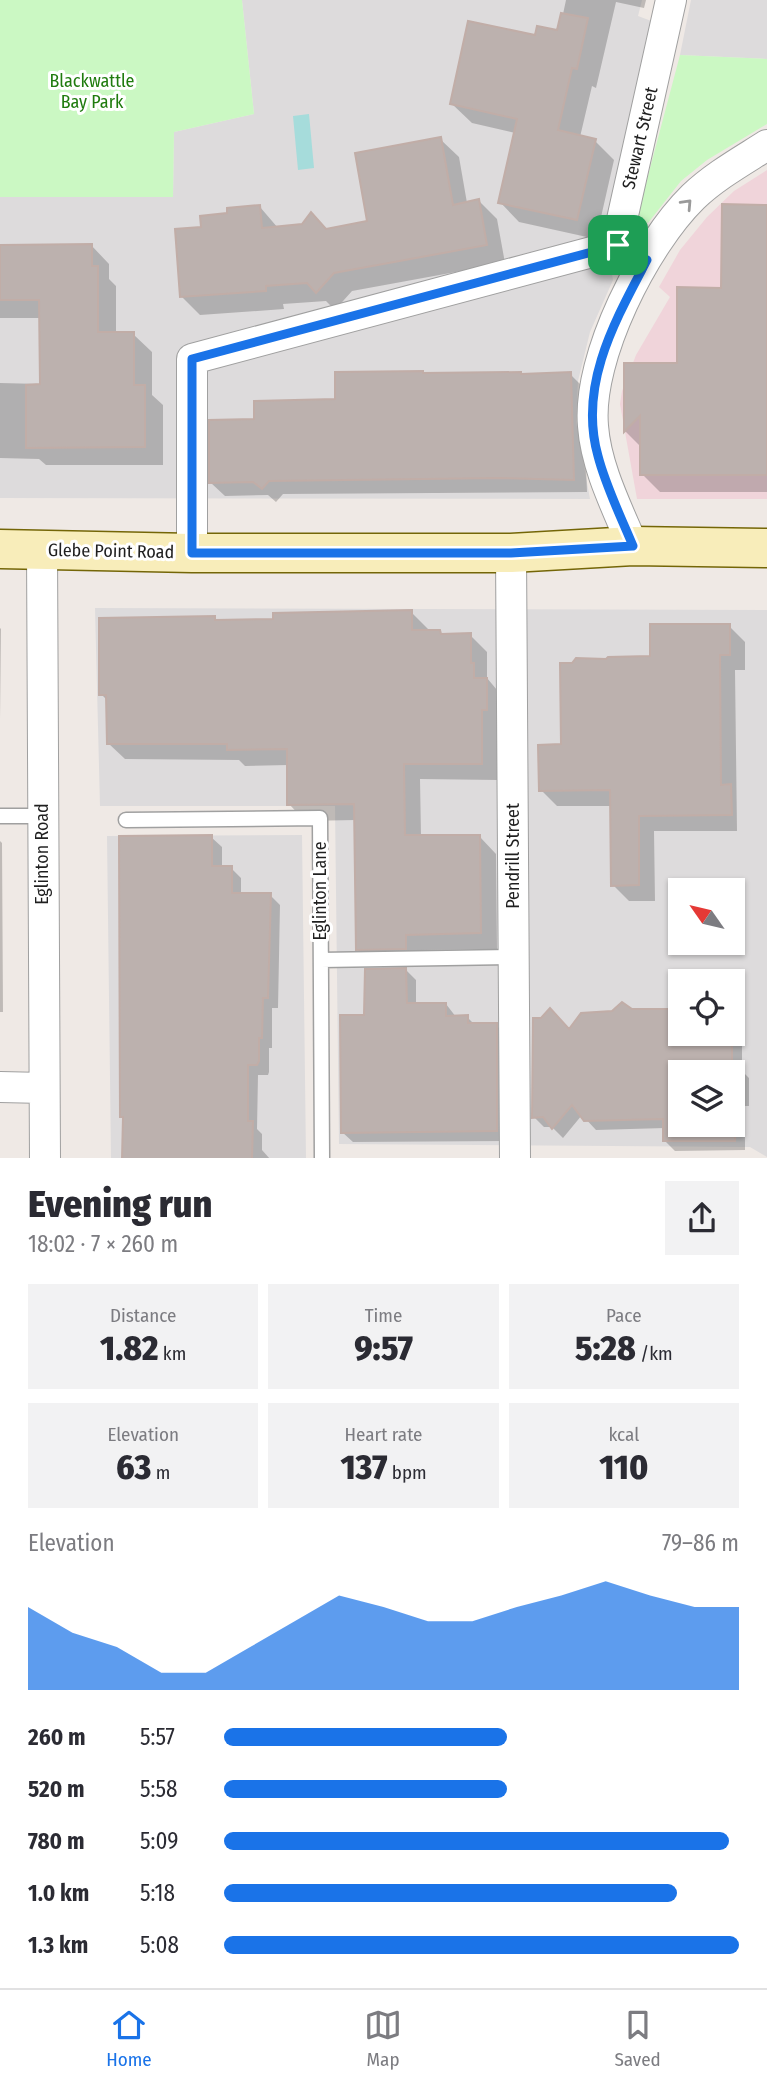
<!DOCTYPE html>
<html lang="en">
<head>
<meta charset="utf-8">
<style>
	body { margin:0; font-family:"Fira Sans Condensed",sans-serif; background:#f2f2f3; color:#2b2b33; height:100vh; display:flex; flex-direction:column; font-size:26px; white-space:nowrap }
	* { box-sizing:border-box; margin:0 }
	p { font-size:23px; color:#7c7c81 }
	.icon { flex:none; width:38px; height:38px; fill:none; stroke:currentColor; stroke-width:2; stroke-linecap:round; stroke-linejoin:round }
	.map { position:relative; height:1158px; overflow:hidden }
	.drawer { display:flex; flex-direction:column; background:#fff; flex:1 }
	.drawer>* { flex:none }
	.needle { width:46px; rotate:304deg }
	.tools { position:absolute; left:668px; top:878px; display:grid; gap:14px }
	.tools a { display:grid; place-items:center; width:77px; height:77px; border-radius:0px; background:#fff; box-shadow:0 2px 5px #0004; font-size:35px }
	.pin { position:absolute; display:grid; place-items:center; width:60px; height:60px; color:#fff; margin:-30px; border-radius:14px; box-shadow:0 4px 10px #0006 }
	.round { display:grid; place-items:center; flex:none; width:74px; height:74px; border-radius:0px; background:#f2f2f3 }
	.overview { display:flex; align-items:center; justify-content:space-between; height:119px; padding:0 28px }
	h1 { font-size:38px; font-weight:800; line-height:52px }
	.stats { display:grid; grid-template-columns:repeat(3,1fr); gap:10px; height:119px; padding:7px 28px }
	.stats div { display:grid; align-content:center; border-radius:0px; background:#f2f2f3; text-align:center }
	.stats b { font-size:35px; font-weight:800 }
	.stats small { font-size:19px; font-weight:400 }
	.stats p { font-size:19px }
	.chart { height:196px; padding:14px 28px }
	.chart p { display:flex; justify-content:space-between }
	.chart svg { width:100%; height:126px; margin-top:7px; fill:#1a73e8; opacity:.7 }
	ul { padding:0 28px; list-style:none; font-size:23px }
	li { display:grid; grid-template-columns:112px 84px 1fr; align-items:center; height:52px }
	li i { height:18px; border-radius:9px; background:#1a73e8 }
	.tabs { display:flex; justify-content:space-around; align-items:center; height:98px; border-top:2px solid #e1e1e2; background:#fff; font-size:19px; color:#7c7c81 }
	.tabs a { display:grid; justify-items:center; gap:4px }
	.tabs .current { color:#1a73e8 }
	.map>svg:first-child { display:block }
	.residential { fill:#dddbdc; fill-rule:evenodd }
	.commercial { fill:#f0d4da }
	.park { fill:#cbf8c3 }
	.water { fill:#a6dcdb }
	.shadow { fill:#0003; fill-rule:evenodd }
	.building { fill:#bcb1ae; stroke:#c1ada7; stroke-width:2; fill-rule:evenodd }
	.lines { fill:none; stroke-linecap:round; stroke-linejoin:round }
	.lane-casing { stroke:#a0a0a0; stroke-width:17 }
	.street-casing { stroke:#a0a0a0; stroke-width:32 }
	.secondary-casing { stroke:#746607; stroke-width:41 }
	.lane { stroke:#fff; stroke-width:14 }
	.street { stroke:#fff; stroke-width:30 }
	.secondary { stroke:#f8edba; stroke-width:38 }
	.oneway { stroke:#9a9a9a }
	.route-casing { stroke:#fff; stroke-width:14 }
	.route { stroke:#1a73e8; stroke-width:9 }
	.labels { text-anchor:middle; dominant-baseline:central; stroke-width:6; stroke-linejoin:round; paint-order:stroke }
	.park-label { font-size:18px; fill:#1f7b0e; stroke:#fff }
	.street-label { font-size:18px; fill:#1f1f1f; stroke:#fff }
</style>
</head>
<body>
<div class="map">
<svg width="767" height="1159" viewBox="0 0 767 1159">
	<rect width="100%" height="100%" fill="#efe9e5"/>
	<path class="residential" d="M 242,0 L 642,0 L 638,16 L 654,22 L 605,234 L 613,280 L 590,332 L 578,381 L 576,422 L 590,499 L 0,498 L 0,197 L 173,197 L 174,132 L 254,114 Z
		M 691,0 L 767,0 L 767,59 L 680,55 Z
		M 95,608 L 767,610 L 767,1157 L 750,1147 L 339,1144 L 335,806 L 100,806 ZM 681,891 L 733,891 L 733,943 L 681,943 ZM 681,982 L 733,982 L 733,1034 L 681,1034 ZM 681,1073 L 733,1073 L 733,1125 L 681,1125 Z
		M 302,835 L 306,1158 L 111,1158 L 107,836 Z"/>
	<path class="commercial" d="M 767,170 L 767,499 L 637,499 L 620,404 L 622,391 L 636,355 L 670,297 L 659,287 L 680,250 L 707,217 L 734,191 Z"/>
	<path class="park" d="M 0,0 L 242,0 L 254,114 L 174,132 L 173,197 L 0,197 Z
		M 680,55 L 767,59 L 767,124 L 707,160 L 681,181 L 648,223 L 636,221 Z"/>
	<path class="water" d="M 309,114 L 314,168 L 298,170 L 293,116 Z"/>
	<path class="shadow" d="M 566,0 L 646,0 L 644,8 L 616,2 L 596,88 L 592,86 L 580,137 L 595,141 L 614,160 L 596,239 L 519,222 L 500,202 L 515,133 L 472,123 L 452,104 L 537,37 L 559,33 Z
		M 440,139 L 459,157 L 467,203 L 479,201 L 497,219 L 505,263 L 352,291 L 335,310 L 326,301 L 283,304 L 284,309 L 200,315 L 181,296 L 203,228 L 260,207 L 278,228 L 327,231 L 369,222 Z
		M 767,206 L 767,492 L 660,492 L 642,474 L 642,448 L 625,431 L 626,365 L 679,365 Z
		M 91,245 L 109,264 L 109,279 L 116,286 L 116,334 L 133,334 L 152,352 L 152,395 L 163,405 L 163,465 L 46,465 L 39,459 L 0,458 L 0,383 L 41,384 L 41,318 L 0,318 L 0,247 Z
		M 336,374 L 570,374 L 583,387 L 587,492 L 283,494 L 276,502 L 268,495 L 225,496 L 211,483 L 256,420 L 337,401 Z
		M 411,612 L 428,629 L 428,632 L 440,632 L 443,636 L 470,635 L 487,652 L 487,678 L 502,696 L 498,780 L 420,779 L 421,837 L 480,837 L 496,854 L 497,949 L 422,950 L 422,965 L 374,966 L 357,949 L 356,820 L 305,821 L 289,804 L 288,765 L 245,766 L 239,760 L 125,759 L 108,743 L 108,701 L 101,694 L 215,618 L 218,622 L 275,621 Z
		M 729,626 L 745,642 L 745,670 L 735,670 L 737,831 L 654,831 L 655,901 L 629,901 L 613,885 L 612,806 L 557,806 L 541,790 L 607,661 L 651,657 Z
		M 0,628 L 1,629 L 0,720 Z
		M 211,837 L 222,847 L 222,868 L 231,868 L 241,878 L 241,895 L 270,895 L 280,905 L 278,1008 L 272,1008 L 272,1048 L 269,1048 L 269,1072 L 268,1075 L 258,1075 L 257,1129 L 262,1134 L 262,1150 L 270,1159 L 123,1159 L 121,838 Z
		M 0,841 L 2,843 L 3,1012 L 0,1012 Z
		M 406,970 L 416,980 L 416,1005 L 446,1004 L 456,1017 L 467,1017 L 475,1025 L 496,1025 L 506,1035 L 507,1141 L 353,1142 L 342,1132 L 366,1016 Z
		M 631,1011 L 681,1034 L 733,1034 L 733,1012 L 742,1021 L 742,1071 L 749,1078 L 749,1106 L 745,1106 L 745,1150 L 675,1151 L 665,1141 L 665,1128 L 596,1130 L 582,1115 L 563,1138 L 552,1127 L 544,1127 L 534,1117 L 569,1031 ZM 681,1073 L 733,1073 L 733,1125 L 681,1125 Z"/>
	<path class="building" d="M 561,13 L 588,18 L 577,69 L 572,68 L 558,130 L 596,139 L 577,220 L 498,203 L 517,119 L 450,104 L 468,21 L 535,35 L 537,26 L 557,30 Z
		M 441,137 L 453,205 L 479,199 L 487,245 L 334,273 L 316,293 L 307,283 L 266,286 L 266,291 L 180,297 L 175,229 L 201,227 L 200,216 L 227,213 L 227,208 L 260,205 L 262,228 L 302,224 L 311,212 L 326,229 L 367,221 L 355,153 Z
		M 722,204 L 767,205 L 767,475 L 640,475 L 640,416 L 624,432 L 624,363 L 677,363 L 677,287 L 721,288 Z
		M 92,244 L 92,266 L 98,266 L 98,332 L 134,332 L 134,385 L 145,385 L 145,447 L 26,448 L 26,385 L 40,384 L 39,300 L 0,300 L 0,245 Z
		M 423,371 L 423,373 L 521,372 L 521,374 L 571,372 L 574,480 L 500,478 L 269,481 L 262,489 L 253,482 L 209,483 L 209,420 L 254,419 L 254,401 L 335,399 L 335,372 Z
		M 412,610 L 412,630 L 440,630 L 441,634 L 471,633 L 471,663 L 474,663 L 474,678 L 487,678 L 487,710 L 482,710 L 482,764 L 404,764 L 405,835 L 480,835 L 481,933 L 406,935 L 406,949 L 356,950 L 354,804 L 287,805 L 287,749 L 227,750 L 227,744 L 107,744 L 106,695 L 99,695 L 99,618 L 215,616 L 215,620 L 273,619 L 273,613 Z
		M 650,624 L 730,624 L 730,655 L 720,655 L 721,785 L 731,784 L 732,815 L 639,816 L 639,885 L 611,886 L 610,790 L 539,791 L 538,745 L 561,744 L 560,663 L 572,663 L 576,658 L 606,659 L 608,657 L 650,656 Z
		M 212,835 L 212,866 L 232,866 L 232,893 L 271,893 L 268,998 L 263,998 L 262,1038 L 259,1038 L 259,1061 L 257,1065 L 248,1065 L 248,1121 L 253,1121 L 252,1159 L 122,1159 L 123,1117 L 120,1117 L 119,836 Z
		M 406,968 L 407,1003 L 446,1003 L 446,1016 L 468,1015 L 468,1023 L 497,1023 L 497,1131 L 341,1133 L 340,1015 L 364,1015 L 365,969 Z
		M 622,1002 L 632,1009 L 681,1009 L 681,1034 L 732,1034 L 732,1066 L 739,1066 L 739,1097 L 736,1097 L 735,1141 L 663,1141 L 663,1119 L 584,1121 L 572,1105 L 552,1129 L 543,1117 L 532,1118 L 533,1018 L 541,1018 L 550,1008 L 569,1029 L 581,1013 L 612,1011 ZM 681,1073 L 733,1073 L 733,1125 L 681,1125 Z"/>
	<g class="lines">
		<defs>
			<path id="lane" d="M 0,816 L 42,816
				M 126,820 L 320,818 L 322,1159
				M 321,960 L 513,957"/>
			<path id="street" d="M 618,245 L 621,224 L 671,0
				M 633,546 C 617,508 596,467 593,426 C 587,357 645,244 693,197 C 715,176 742,161 767,145
				M 42,549 L 45,1159
				M 192,553 L 192,359 L 618,245
				M 511,553 L 515,1159
				M 0,1087 L 44,1088"/>
			<path id="secondary" d="M 0,549 L 192,553 L 511,553 L 633,546 L 767,548"/>
		</defs>
		<use href="#lane" class="lane-casing"/>
		<use href="#street" class="street-casing"/>
		<use href="#secondary" class="secondary-casing"/>
		<use href="#lane" class="lane"/>
		<use href="#street" class="street"/>
		<use href="#secondary" class="secondary"/>
	</g>
	<defs><path id="oneway-chevron" d="M-2-3.5L2.5 0L-2 3.5" fill="none" stroke-width="1.6" stroke-linecap="round" stroke-linejoin="round" transform="scale(1.75)"/></defs>
	<use class="oneway" href="#oneway-chevron" transform="translate(687 204) rotate(-47)"/>
	<g class="lines">
		<defs>
			<path id="route" d="M 618,245 L 647,260 C 615,321 578,385 598,456 C 606,487 621,517 633,546 L 511,553 L 192,553 L 192,359 Z"/>
		</defs>
		<use href="#route" class="route-casing"/>
		<use href="#route" class="route"/>
	</g>
	<g class="labels">
		<g class="park-label">
			<text x="92" y="81">Blackwattle<tspan x="92" dy="21">Bay Park</tspan></text>
		</g>
		<g class="street-label">
			<text transform="translate(640 138) rotate(-77)">Stewart Street</text>
			<text transform="translate(111 551) rotate(1)">Glebe Point Road</text>
			<text transform="translate(42 854) rotate(-90)">Eglinton Road</text>
			<text transform="translate(513 856) rotate(-90)">Pendrill Street</text>
			<text transform="translate(320 891) rotate(-90)">Eglinton Lane</text>
		</g>
	</g>
</svg>
<div class="tools">
<a><svg class="needle" viewBox="-14 -14 28 28"><path d="M0-13l5 13h-10z" fill="#e53935"/><path d="M0 13l5-13h-10z" fill="#7c7c81"/></svg></a>
<a><svg class="icon" aria-label="locate" viewBox="0 0 24 24"><circle cx="12" cy="12" r="6"/><path d="M12 2v4M12 18v4M2 12h4M18 12h4"/></svg></a>
<a><svg class="icon" aria-label="layers" viewBox="0 0 24 24"><path d="M12 4l9 5-9 5-9-5zM3 14l9 5 9-5"/></svg></a>
</div>
<div class="pin" style="left:618px;top:245px;background:#1e9e55"><svg class="icon" aria-label="arrive" viewBox="0 0 24 24"><path d="M6 21V4h12l-3 4 3 4H6"/></svg></div>
</div>
<section class="drawer">
<div class="overview"><div><h1>Evening run</h1><p>18:02 · 7 × 260 m</p></div><a class="round"><svg class="icon" aria-label="share" viewBox="0 0 24 24"><path d="M12 15V3M7 8l5-5 5 5M5 13v7h14v-7"/></svg></a></div>
<div class="stats">
<div><p>Distance</p><b>1.82<small> km</small></b></div>
<div><p>Time</p><b>9:57</b></div>
<div><p>Pace</p><b>5:28<small> /km</small></b></div>
</div>
<div class="stats">
<div><p>Elevation</p><b>63<small> m</small></b></div>
<div><p>Heart rate</p><b>137<small> bpm</small></b></div>
<div><p>kcal</p><b>110</b></div>
</div>
<div class="chart"><p><span>Elevation</span>79–86 m</p>
<svg viewBox="0 0 160 44" preserveAspectRatio="none"><path d="M0 44V15L10 24L20 29L30 38L40 38L50 29L60 20L70 11L80 15L90 20L100 20L110 15L120 11L130 6L140 11L150 15L160 15V44z"/></svg>
</div>
<ul>
<li><b>260 m</b>5:57<i style="width:55%"></i></li>
<li><b>520 m</b>5:58<i style="width:55%"></i></li>
<li><b>780 m</b>5:09<i style="width:98%"></i></li>
<li><b>1.0 km</b>5:18<i style="width:88%"></i></li>
<li><b>1.3 km</b>5:08<i style="width:100%"></i></li>
</ul>
</section>
<nav class="tabs">
<a class="current"><svg class="icon" aria-label="home" viewBox="0 0 24 24"><path d="M3 11l9-7 9 7M6 9v11h12V9"/></svg>Home</a>
<a><svg class="icon" aria-label="map" viewBox="0 0 24 24"><path d="M3 6l6-2 6 2 6-2v14l-6 2-6-2-6 2zM9 4v14M15 6v14"/></svg>Map</a>
<a><svg class="icon" aria-label="saved" viewBox="0 0 24 24"><path d="M7 4h10v16l-5-4-5 4z"/></svg>Saved</a>
</nav>
</body>
</html>
